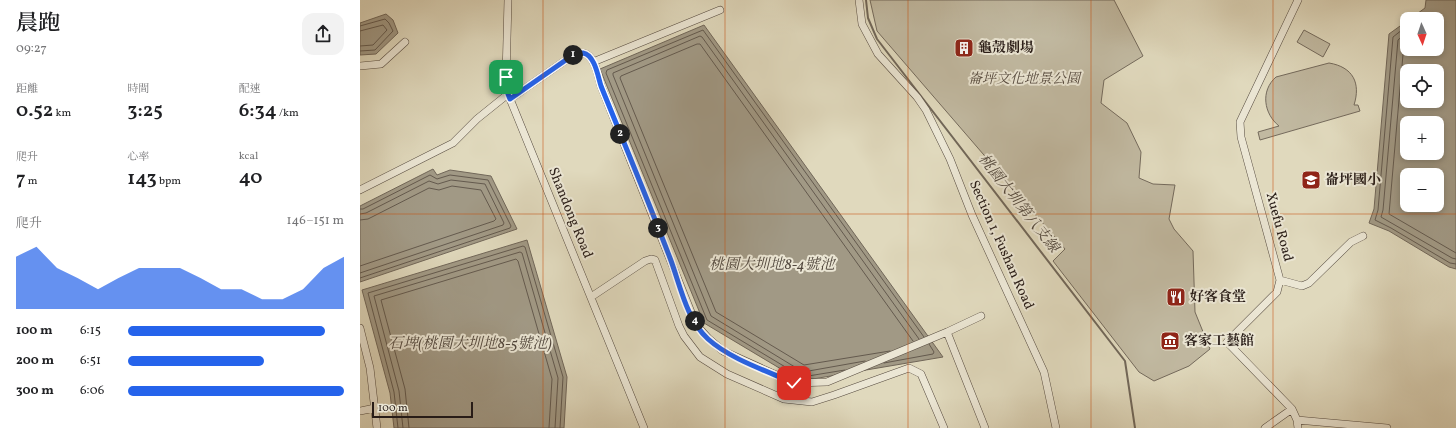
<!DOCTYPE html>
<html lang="zh-TW">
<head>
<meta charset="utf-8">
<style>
	body { margin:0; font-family:Vollkorn,"Noto Serif TC",serif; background:#f2f2f2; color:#202124; height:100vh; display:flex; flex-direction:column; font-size:15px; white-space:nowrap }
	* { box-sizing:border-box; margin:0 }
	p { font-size:13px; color:#757577 }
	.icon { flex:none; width:22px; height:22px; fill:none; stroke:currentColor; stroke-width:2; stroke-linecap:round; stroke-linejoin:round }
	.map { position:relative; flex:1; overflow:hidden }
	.details { display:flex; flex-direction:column; background:#fff; width:360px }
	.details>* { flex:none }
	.needle { width:26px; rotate:177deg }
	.fabs { position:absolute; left:1040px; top:12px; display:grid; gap:8px }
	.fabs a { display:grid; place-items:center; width:44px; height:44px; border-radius:8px; background:#fff; box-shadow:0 2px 6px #0003; font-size:20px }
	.scale { position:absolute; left:12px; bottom:10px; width:101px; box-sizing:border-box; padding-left:4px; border:2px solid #281c17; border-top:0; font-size:11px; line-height:14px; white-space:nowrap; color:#281c17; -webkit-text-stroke:3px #ebe6d4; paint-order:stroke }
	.pin { position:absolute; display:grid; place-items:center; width:34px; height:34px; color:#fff; margin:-17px; border-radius:8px; box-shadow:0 2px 6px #0006 }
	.km { position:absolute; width:20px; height:20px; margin:-10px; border-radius:50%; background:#222; color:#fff; font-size:11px; line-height:20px; text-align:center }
	.round { display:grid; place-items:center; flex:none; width:42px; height:42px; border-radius:12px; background:#f2f2f2 }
	.head { display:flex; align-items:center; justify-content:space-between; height:68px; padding:0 16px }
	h1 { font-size:22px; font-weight:600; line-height:30px }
	.stats { display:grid; grid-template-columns:repeat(3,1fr); gap:6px; height:68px; padding:4px 16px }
	.stats div { display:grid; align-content:center }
	.stats b { font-size:20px; font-weight:600 }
	.stats small { font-size:11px; font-weight:400 }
	.stats p { font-size:11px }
	.chart { height:112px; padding:8px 16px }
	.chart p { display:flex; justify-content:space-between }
	.chart svg { width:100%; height:72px; margin-top:4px; fill:#2563eb; opacity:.7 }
	ul { padding:0 16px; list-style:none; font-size:13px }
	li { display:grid; grid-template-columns:64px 48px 1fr; align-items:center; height:30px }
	li i { height:10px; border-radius:5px; background:#2563eb }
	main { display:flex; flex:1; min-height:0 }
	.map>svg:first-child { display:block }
	.green { fill:#c1b9a1; stroke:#746a5c }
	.water { fill:#a19985; stroke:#716759; fill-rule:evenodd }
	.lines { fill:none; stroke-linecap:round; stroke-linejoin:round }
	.shore { stroke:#645a4e; stroke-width:1 }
	.stream { stroke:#716759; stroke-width:2 }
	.minor-casing { stroke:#564b40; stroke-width:8 }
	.minor { stroke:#ebe6d4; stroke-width:7 }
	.route-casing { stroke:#fff; stroke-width:8 }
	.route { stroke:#2563eb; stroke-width:5 }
	.grid { fill:none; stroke:#cb500e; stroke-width:1; stroke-opacity:0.55 }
	.labels { text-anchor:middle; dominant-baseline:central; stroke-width:4; stroke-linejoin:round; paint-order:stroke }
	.poi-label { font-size:14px; font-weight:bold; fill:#281c17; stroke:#ebe6d4; text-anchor:start }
	.park-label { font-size:14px; font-style:italic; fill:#564b40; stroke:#ebe6d4 }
	.street-label { font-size:14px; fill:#281c17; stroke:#ebe6d4 }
	.water-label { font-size:15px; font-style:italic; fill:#52483e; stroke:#ebe6d4 }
</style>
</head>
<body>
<main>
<section class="details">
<div class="head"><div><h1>晨跑</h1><p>09:27</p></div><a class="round"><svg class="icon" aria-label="share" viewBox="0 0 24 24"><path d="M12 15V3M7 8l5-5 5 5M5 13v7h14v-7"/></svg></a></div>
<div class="stats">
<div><p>距離</p><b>0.52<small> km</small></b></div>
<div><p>時間</p><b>3:25</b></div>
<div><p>配速</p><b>6:34<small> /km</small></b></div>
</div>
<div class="stats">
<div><p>爬升</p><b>7<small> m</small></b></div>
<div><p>心率</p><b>143<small> bpm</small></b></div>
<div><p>kcal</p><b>40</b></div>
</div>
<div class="chart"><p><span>爬升</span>146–151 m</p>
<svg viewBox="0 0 160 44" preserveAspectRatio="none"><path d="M0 44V12L10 6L20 19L30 25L40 32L50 25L60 19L70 19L80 19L90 25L100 32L110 32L120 38L130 38L140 32L150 19L160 12V44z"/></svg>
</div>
<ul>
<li><b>100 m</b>6:15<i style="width:91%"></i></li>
<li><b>200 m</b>6:51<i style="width:63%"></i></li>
<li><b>300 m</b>6:06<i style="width:100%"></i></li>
</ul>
</section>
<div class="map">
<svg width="1096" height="428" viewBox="0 0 1096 428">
	<rect width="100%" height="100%" fill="#e0d9bd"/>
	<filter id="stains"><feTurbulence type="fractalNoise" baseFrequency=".005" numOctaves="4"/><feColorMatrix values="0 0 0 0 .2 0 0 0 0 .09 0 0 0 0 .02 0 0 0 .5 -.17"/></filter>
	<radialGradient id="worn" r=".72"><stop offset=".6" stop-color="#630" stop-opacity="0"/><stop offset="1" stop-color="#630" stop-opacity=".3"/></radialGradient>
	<path class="green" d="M 510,0 L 754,0 L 783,56 L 744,80 L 741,103 L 767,123 L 781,152 L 779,178 L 793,184 L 815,185 L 809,219 L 814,229 L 833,251 L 835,312 L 850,349 L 829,366 L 794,381 L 779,372 L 693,261 L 705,249 L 517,31 Z
		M 944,30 L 970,44 L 963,57 L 937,42 Z
		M 969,63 C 993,67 1001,83 994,105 L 998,105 L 1000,111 L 900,140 L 898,132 L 919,126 C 904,114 900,91 916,77 Z"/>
	<path class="water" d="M 1066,0 L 1096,0 L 1096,269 L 1089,267 L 1029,231 L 1009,223 L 1014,209 L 1029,34 L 1047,21 L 1047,49 L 1077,49 L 1077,19 L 1050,19 L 1065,8 ZM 1047,71 L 1077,71 L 1077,101 L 1047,101 ZM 1047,123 L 1077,123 L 1077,153 L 1047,153 ZM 1047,175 L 1077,175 L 1077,205 L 1047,205 Z
		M 26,14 L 33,20 L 38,33 L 16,54 L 0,55 L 0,23 Z
		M 344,25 L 583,357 L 441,381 L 344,323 L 240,69 Z
		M 73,169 L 77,175 L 90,170 L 131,176 L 157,229 L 0,282 L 0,206 Z
		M 167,240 L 207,377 L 204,428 L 34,428 L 30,393 L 2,290 Z"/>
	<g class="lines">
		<path class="shore" d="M 0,26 L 25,19 L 29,23 L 33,31 L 15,50 L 0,51
			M 1047,26 L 1033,37 L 1018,210 L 1015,220 L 1031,228 L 1090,263 L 1096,264
			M 0,31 L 23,25 L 27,30 L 13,45 L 0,46
			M 1047,32 L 1038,40 L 1023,210 L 1021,217 L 1092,258 L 1096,259
			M 1047,40 L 1044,43 L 1029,214 L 1096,253
			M 0,209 L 3,209 L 70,175 L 77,179 L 90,175 L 128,180 L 151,226 L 150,228 L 0,278
			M 0,214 L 6,213 L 69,181 L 78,184 L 91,180 L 125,184 L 144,223 L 143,225 L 0,273
			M 0,220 L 8,219 L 69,188 L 79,190 L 92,186 L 121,190 L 136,219 L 134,221 L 0,266
			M 530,351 L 444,365 L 356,312 L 260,78 L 261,76 L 337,44 L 340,44 L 553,341
			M 505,361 L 443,372 L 351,316 L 253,75 L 253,73 L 340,36 L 342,37 L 559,339
			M 524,363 L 573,354 L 574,352 L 569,344
			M 485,370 L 442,377 L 347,320 L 246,73 L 247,70 L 343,30 L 564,337
			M 38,428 L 34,392 L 8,293 L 163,246 L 165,247 L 203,377 L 200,428
			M 43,428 L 39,391 L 14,296 L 160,252 L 162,253 L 198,378 L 195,428
			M 49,428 L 45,389 L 21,300 L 156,259 L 158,261 L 192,379 L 189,428"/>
		<path class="stream" d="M 506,0 L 508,18 L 517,39 L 765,361 L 775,428"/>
		<defs>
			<path id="minor" d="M 148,0 L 146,77 L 148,94 L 284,428
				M 499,0 L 502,24 L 518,54 L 557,97 L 566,110 L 590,159 L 612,215 L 684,372 L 696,428
				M 938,0 L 880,122 L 881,137 L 920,280 L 917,292 L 867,342 L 932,409 L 937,420 L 938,428
				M 233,62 L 360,10
				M 0,66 L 21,64 L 45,42
				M 150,99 L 213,55 C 216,54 220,53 223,53 C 235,55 238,76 241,86 L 333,317 L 339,328 L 348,338 L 363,351 L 434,383 L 467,382 L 587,332 L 621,316
				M 0,190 L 93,143 L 117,119 L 148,94
				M 920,280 L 942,286 L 949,283 L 991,242 L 1003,236
				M 231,297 L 285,261 L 291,259 L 295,260 L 319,326 L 324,336 L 340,357 L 367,374 L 424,399 L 452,402 L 474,395 L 549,368 L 561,374 L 584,428
				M 0,328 L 10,368 L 17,428
				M 587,332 L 625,428
				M 0,411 L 15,408
				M 937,420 L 1027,428
				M 905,428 L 932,409"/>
		</defs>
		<use href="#minor" class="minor-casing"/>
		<use href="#minor" class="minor"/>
	</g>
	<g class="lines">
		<defs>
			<path id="route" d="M 146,77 L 148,94 L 150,99 L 213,55 C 216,54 220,53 223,53 C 235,55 238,77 241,86 C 264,143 288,200 310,258 C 320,284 326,319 348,339 C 370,359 407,371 434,383"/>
		</defs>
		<use href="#route" class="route-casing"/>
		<use href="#route" class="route"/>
	</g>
	<path class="grid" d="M 183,0 L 183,428M 365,0 L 365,428M 548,0 L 548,428M 731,0 L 731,428M 913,0 L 913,428M 0,214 L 1096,214"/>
	<defs>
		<symbol id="building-square" viewBox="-11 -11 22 22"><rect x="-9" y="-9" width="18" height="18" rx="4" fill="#8f2418" stroke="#ebe6d4"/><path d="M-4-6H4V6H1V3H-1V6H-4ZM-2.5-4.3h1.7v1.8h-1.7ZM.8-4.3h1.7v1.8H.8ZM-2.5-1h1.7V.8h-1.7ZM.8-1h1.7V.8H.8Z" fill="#fff"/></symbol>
		<symbol id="school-square" viewBox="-11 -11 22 22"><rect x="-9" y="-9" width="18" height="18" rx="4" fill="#8f2418" stroke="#ebe6d4"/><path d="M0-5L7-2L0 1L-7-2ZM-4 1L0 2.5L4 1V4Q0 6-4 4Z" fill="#fff"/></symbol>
		<symbol id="restaurant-square" viewBox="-11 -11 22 22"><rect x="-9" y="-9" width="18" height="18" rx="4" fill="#8f2418" stroke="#ebe6d4"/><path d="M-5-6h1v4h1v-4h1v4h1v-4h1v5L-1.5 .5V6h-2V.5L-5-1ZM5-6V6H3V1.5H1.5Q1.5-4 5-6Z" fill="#fff"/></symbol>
		<symbol id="museum-square" viewBox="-11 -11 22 22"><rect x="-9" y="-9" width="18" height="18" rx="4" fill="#8f2418" stroke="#ebe6d4"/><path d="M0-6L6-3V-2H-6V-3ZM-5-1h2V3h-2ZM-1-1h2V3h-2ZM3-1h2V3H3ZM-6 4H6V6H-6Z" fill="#fff"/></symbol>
	</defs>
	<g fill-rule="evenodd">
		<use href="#building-square" x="593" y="37" width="22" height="22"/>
		<use href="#school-square" x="940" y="169" width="22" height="22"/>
		<use href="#restaurant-square" x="805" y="286" width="22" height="22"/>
		<use href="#museum-square" x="799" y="330" width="22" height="22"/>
	</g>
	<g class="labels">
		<g class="poi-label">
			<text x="618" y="48">龜殼劇場</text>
			<text x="965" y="180">崙坪國小</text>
			<text x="830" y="297">好客食堂</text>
			<text x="824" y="341">客家工藝館</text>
		</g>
		<g class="park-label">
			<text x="664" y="79">崙坪文化地景公園</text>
		</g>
		<g class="street-label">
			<text transform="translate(210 213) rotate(68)">Shandong Road</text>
			<text transform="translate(919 227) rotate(75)">Xuefu Road</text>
			<text transform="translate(641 245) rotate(66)">Section 1, Fushan Road</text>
		</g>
		<g class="water-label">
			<text transform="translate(658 204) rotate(52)">桃園大圳第八支線</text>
			<text x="412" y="265">桃園大圳地8-4號池</text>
			<text x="110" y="344">石埤(桃園大圳地8-5號池)</text>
		</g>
	</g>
	<rect width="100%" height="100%" filter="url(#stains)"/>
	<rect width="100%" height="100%" fill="url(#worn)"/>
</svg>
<div class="fabs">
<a><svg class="needle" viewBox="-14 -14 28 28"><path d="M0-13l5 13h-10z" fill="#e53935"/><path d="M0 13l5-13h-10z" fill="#757577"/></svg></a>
<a><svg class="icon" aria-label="locate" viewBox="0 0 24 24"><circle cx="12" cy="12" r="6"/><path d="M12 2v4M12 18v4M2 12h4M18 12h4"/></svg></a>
<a>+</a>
<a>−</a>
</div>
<div class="scale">100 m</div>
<div class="pin" style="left:146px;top:77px;background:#1e9e55"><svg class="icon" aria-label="arrive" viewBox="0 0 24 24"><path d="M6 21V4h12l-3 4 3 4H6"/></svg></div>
<div class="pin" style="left:434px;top:383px;background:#d93025"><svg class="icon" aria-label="check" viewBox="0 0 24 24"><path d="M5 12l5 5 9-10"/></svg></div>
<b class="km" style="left:213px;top:55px">1</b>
<b class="km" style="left:260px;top:134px">2</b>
<b class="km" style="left:298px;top:228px">3</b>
<b class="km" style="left:335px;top:321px">4</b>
</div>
</main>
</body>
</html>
